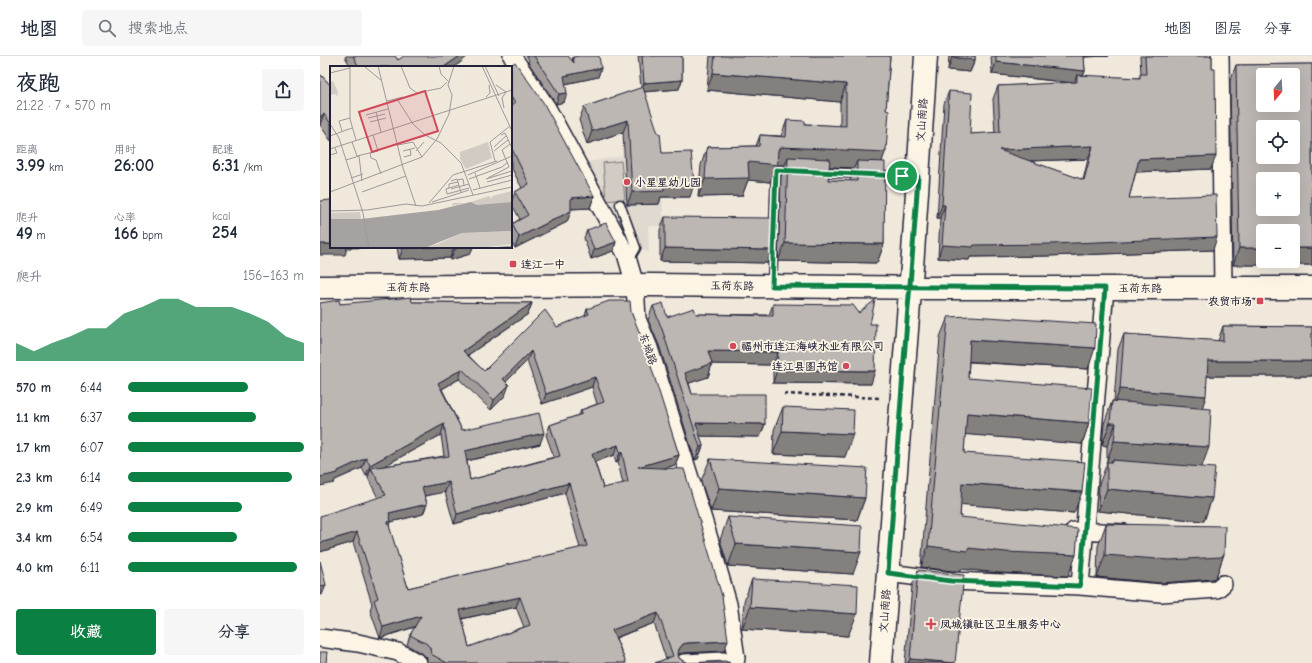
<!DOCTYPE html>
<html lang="zh">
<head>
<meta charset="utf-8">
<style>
	body { margin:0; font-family:"Comic Neue","LXGW WenKai TC",sans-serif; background:#f6f6f7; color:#1f2937; height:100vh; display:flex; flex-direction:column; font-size:15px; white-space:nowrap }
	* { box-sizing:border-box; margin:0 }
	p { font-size:13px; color:#747a83 }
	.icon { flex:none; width:22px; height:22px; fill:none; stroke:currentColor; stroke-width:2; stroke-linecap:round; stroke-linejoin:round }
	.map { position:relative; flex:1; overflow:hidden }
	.drawer { display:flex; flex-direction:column; background:#fff; width:320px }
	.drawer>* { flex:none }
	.needle { width:26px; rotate:198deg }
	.buttons { position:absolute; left:936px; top:12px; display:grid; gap:8px }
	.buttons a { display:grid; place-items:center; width:44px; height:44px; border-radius:4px; background:#fff; box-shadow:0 4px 16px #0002; font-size:20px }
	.pin { position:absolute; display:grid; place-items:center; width:34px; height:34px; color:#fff; margin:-17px; border:2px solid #fff; border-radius:50%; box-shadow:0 1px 4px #0007 }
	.round { display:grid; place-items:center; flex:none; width:42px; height:42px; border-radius:4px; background:#f6f6f7 }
	.head { display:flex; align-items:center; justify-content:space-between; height:68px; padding:0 16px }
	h1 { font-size:22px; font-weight:700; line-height:30px }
	.figures { display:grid; grid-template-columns:repeat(3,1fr); gap:6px; height:68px; padding:4px 16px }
	.figures div { display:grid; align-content:center }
	.figures b { font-size:17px; font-weight:700 }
	.figures small { font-size:11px; font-weight:400 }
	.figures p { font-size:11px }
	.chart { height:112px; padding:8px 16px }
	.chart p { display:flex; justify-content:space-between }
	.chart svg { width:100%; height:72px; margin-top:4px; fill:#0b8043; opacity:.7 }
	.cta { display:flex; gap:8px; margin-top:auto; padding:8px 16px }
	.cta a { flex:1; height:46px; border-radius:4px; background:#0b8043; color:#fff; font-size:16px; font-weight:700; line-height:46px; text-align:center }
	.cta a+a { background:#f6f6f7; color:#1f2937 }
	ul { padding:0 16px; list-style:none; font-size:13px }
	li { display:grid; grid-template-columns:64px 48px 1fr; align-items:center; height:30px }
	li i { height:10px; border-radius:5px; background:#0b8043 }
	header { display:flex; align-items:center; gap:24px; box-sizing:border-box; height:56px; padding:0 20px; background:#fff; border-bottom:1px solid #e0e1e3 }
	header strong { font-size:19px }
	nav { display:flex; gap:22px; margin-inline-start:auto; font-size:14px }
	.search { width:280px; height:36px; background:#f6f6f7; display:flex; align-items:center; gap:10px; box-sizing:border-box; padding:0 14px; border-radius:4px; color:#747a83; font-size:15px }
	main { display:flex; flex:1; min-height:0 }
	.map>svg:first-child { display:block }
	.built { fill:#e0d9cf }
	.green { fill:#d1cbc3; stroke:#7a767f }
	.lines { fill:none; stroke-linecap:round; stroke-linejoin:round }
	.service-casing { stroke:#22223b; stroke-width:11 }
	.minor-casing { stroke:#22223b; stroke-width:20 }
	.secondary-casing { stroke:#22223b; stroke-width:25 }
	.path { stroke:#22223b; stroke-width:2.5; stroke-dasharray:4 3; stroke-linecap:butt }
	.service { stroke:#fcf5e5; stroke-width:8 }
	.minor { stroke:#fcf5e5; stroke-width:17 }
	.secondary { stroke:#fcf5e5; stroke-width:22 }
	.wall { fill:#a29d9a; stroke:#22223b; fill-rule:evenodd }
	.shaded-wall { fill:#84807d; stroke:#22223b }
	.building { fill:#bcb7b3; stroke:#22223b; fill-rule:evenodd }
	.route-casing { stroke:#fff; stroke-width:8 }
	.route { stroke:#0b8043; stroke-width:5 }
	.poi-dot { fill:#d1495b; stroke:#fcf5e5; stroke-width:1.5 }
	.labels { text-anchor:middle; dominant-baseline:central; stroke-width:3.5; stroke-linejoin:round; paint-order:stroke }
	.street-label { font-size:11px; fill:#22223b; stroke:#fcf5e5 }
	.poi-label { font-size:11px; font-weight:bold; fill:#22223b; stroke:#fcf5e5; text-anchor:start }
	.inset-road { fill:none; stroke:#9d999b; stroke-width:1 }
	.view { fill:#d1495b; fill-opacity:0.15; stroke:#d1495b; stroke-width:2 }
	.inset-edge { fill:none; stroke:#22223b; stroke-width:2 }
</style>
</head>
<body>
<header>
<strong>地图</strong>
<div class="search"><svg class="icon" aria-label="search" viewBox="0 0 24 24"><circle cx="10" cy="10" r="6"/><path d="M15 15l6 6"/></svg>搜索地点</div>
<nav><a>地图</a><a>图层</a><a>分享</a></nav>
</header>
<main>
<section class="drawer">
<div class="head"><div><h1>夜跑</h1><p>21:22 · 7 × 570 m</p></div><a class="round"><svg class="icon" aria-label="share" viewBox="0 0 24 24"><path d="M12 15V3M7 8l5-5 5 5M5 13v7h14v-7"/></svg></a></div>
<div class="figures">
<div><p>距离</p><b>3.99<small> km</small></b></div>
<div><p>用时</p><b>26:00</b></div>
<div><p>配速</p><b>6:31<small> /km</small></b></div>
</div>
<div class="figures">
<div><p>爬升</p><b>49<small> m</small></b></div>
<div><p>心率</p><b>166<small> bpm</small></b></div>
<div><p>kcal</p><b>254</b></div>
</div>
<div class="chart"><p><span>爬升</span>156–163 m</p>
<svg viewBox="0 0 160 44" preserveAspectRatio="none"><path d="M0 44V33L10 38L20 33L30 29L40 24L50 24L60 15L70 11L80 6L90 6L100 11L110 11L120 11L130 15L140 20L150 29L160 33V44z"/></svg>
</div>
<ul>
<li><b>570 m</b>6:44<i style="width:68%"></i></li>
<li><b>1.1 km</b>6:37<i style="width:73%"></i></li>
<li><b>1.7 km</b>6:07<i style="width:100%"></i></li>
<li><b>2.3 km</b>6:14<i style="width:93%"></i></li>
<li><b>2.9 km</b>6:49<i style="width:65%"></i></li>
<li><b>3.4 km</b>6:54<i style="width:62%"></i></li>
<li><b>4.0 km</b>6:11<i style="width:96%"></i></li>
</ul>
<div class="cta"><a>收藏</a><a>分享</a></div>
</section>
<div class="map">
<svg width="992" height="607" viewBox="0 0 992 607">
	<rect width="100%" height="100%" fill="#efe8db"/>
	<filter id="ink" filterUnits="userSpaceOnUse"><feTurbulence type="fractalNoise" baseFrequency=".025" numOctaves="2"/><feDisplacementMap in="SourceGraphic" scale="8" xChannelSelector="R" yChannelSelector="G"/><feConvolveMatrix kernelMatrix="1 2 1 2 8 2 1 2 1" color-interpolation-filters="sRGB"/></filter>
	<g filter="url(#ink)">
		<path class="built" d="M 338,87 L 344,170 L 328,170 L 329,196 L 307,189 L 263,107 L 302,100 L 302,90 Z"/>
		<path class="green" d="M 301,105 L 305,143 L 286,145 L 283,107 Z"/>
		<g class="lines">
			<defs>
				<path id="service" d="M 499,116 L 543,118
					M 555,119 L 597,121
					M 300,148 L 316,192 L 309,204
					M 452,230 L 456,114 L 473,115"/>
				<path id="minor" d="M 192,0 L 227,52 L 306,198 L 315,229 L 317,263 L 329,292 L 391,489 L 408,548 L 416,602 L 415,607
					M 900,0 L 903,232
					M 754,475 L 805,477
					M 568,517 L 631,525 L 760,530 L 841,537 L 897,533 L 903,528
					M 760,530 L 785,232
					M 0,582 L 38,587 L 78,596 L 98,607
					M 364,607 L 403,605 L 407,607"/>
				<path id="secondary" d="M 0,231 L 331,229 L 621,232 L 992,232
					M 561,607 L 593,197 L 606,0"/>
			</defs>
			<use href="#service" class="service-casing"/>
			<use href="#minor" class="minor-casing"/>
			<use href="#secondary" class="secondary-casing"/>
			<path class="path" d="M 464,338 L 561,342"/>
			<use href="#service" class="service"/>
			<use href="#minor" class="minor"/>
			<use href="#secondary" class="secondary"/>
		</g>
		<path class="wall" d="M 26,0 L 75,0 L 78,4 L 141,6 L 134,11 L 31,11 L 25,1 Z
			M 206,0 L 248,0 L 252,5 L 253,1 L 281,12 L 278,21 L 245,28 L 244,46 L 236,48 L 208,6 L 209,4 Z
			M 318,0 L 362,0 L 362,24 L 359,33 L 324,36 L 342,97 L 370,141 L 341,141 L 339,148 L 307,149 L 303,76 L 267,88 L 259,64 L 264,51 L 321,32 Z
			M 390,0 L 570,0 L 562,106 L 564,188 L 557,207 L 458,205 L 461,120 L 465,109 L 457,109 L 450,126 L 428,124 L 422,140 L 378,141 L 381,109 L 387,91 L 436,90 L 440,79 L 461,80 L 467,64 L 485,68 L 520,70 L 520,46 L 387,34 ZM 509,111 L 534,112 L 530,125 L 508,124 Z
			M 629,0 L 655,0 L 655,4 L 650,16 L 628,14 Z
			M 671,0 L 789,0 L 764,1 L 765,15 L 763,20 L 819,22 L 821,18 L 820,0 L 892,0 L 891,113 L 816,116 L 809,142 L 893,194 L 727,200 L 650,201 L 649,204 L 618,202 L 620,162 L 617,162 L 624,48 L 629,35 L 650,78 L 675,77 L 673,43 L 678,30 L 751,27 L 672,18 ZM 768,103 L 763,124 L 710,105 Z
			M 992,8 L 992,209 L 913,209 L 910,25 L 916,9 Z
			M 191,11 L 274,140 L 270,152 L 251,153 L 247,166 L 195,192 L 191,185 L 191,170 L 192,168 L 200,163 L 191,147 L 195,136 L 202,132 L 191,111 Z
			M 0,18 L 11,30 L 11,85 L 0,69 Z
			M 345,161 L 447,207 L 340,205 L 340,174 Z
			M 267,174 L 296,186 L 293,195 L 271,203 L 264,182 Z
			M 77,191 L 153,191 L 150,198 L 130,204 L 130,202 L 79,203 Z
			M 92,246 L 212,247 L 208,258 L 148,299 L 164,315 L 237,271 L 265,260 L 267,253 L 311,256 L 359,399 L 355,409 L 345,412 L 404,595 L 363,597 L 358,599 L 359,602 L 363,605 L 368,607 L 410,607 L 335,607 L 346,603 L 334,567 L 296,582 L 306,607 L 107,607 L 107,602 L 103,598 L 87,589 L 90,579 L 95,571 L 60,582 L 50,554 L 52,548 L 33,486 L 0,496 L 58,442 L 48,422 L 49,418 L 46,420 L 42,412 L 15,424 L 14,427 L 20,248 ZM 207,305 L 222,348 L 272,331 L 277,348 L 261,354 L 259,359 L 230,369 L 226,379 L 234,401 L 150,424 L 147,405 L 220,388 L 142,374 L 122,333 L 139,323 L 171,354 L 185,340 L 186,326 ZM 121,379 L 124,400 L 64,410 ZM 294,399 L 296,407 L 298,406 L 303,428 L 283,432 L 275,406 ZM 125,436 L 134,468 L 245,437 L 260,492 L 88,532 L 69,471 L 71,466 L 103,458 L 107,448 L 105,440 ZM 196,551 L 204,571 L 149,591 L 142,563 Z
			M 453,248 L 550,268 L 551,328 L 453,327 L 453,309 L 392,308 L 388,321 L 369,327 L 372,338 L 445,368 L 440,381 L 380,380 L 383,390 L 378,403 L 375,404 L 339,289 L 328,264 L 333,250 L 347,261 L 376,258 L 449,259 Z
			M 628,261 L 768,313 L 649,306 L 648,322 L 769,367 L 762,388 L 645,378 L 644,397 L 754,457 L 641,448 L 640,461 L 748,520 L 679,517 L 641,513 L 640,515 L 632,515 L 601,511 L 620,281 Z
			M 903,270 L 992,271 L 992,320 L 887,320 L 882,353 L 881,411 L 892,442 L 884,465 L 778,455 L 779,428 L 787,407 L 787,390 L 782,389 L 784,368 L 792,345 L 794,345 L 798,293 L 804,278 L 898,285 Z
			M 463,351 L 525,401 L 453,398 L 454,374 Z
			M 390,403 L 545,442 L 537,464 L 391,455 L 381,425 Z
			M 408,461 L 533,518 L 408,510 L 400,484 Z
			M 786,468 L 904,498 L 896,521 L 893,523 L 841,527 L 777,521 L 778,490 Z
			M 598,514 L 635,607 L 585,607 L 592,530 Z
			M 432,523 L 528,580 L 422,573 L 424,545 Z"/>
		<path class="shaded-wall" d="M 140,0 L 148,0 L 141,6 L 134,11 L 124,11 Z
			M 759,0 L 789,0 L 759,1 Z
			M 632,1 L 655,4 L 650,16 L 628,14 Z
			M 676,6 L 765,15 L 760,28 L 757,19 L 754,27 L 672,18 Z
			M 281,12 L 278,21 L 240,29 L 244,20 Z
			M 393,17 L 526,28 L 520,46 L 387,34 Z
			M 362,24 L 359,33 L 321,36 L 324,27 Z
			M 247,37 L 244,46 L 236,48 L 239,38 Z
			M 4,58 L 0,69 L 0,61 Z
			M 308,64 L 303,76 L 267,88 L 272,75 Z
			M 773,90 L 768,103 L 675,106 L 679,94 Z
			M 462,91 L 565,94 L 566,94 L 560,111 L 537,105 L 534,112 L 468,109 L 468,101 L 465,109 L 457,109 L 450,126 L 428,124 L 422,140 L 378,141 L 385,123 L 428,106 L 458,94 Z
			M 896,100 L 891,113 L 814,116 L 819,103 Z
			M 374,128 L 370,141 L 341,141 L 339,148 L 307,149 L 312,136 L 344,129 Z
			M 274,140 L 270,152 L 247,153 L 251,142 Z
			M 622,149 L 625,149 L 620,162 L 617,162 Z
			M 251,155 L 247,166 L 195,192 L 199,181 Z
			M 897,181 L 893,194 L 727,200 L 650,201 L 649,204 L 618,202 L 622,189 Z
			M 296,186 L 293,195 L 271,203 L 274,194 Z
			M 465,187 L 564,188 L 557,207 L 458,205 Z
			M 0,188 L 11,188 L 11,191 L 70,191 L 27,192 L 25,199 L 0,199 Z
			M 134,191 L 130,202 L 79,203 L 83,192 Z
			M 141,191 L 153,191 L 150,198 L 130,204 L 135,193 Z
			M 345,192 L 452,194 L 447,207 L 340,205 Z
			M 919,192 L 943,192 L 943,205 L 973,205 L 973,192 L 992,192 L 992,209 L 913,209 Z
			M 212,247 L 208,258 L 139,305 L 143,295 Z
			M 650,284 L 775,292 L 768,313 L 642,305 Z
			M 211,295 L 207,305 L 179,333 L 183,323 Z
			M 388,295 L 458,296 L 453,309 L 392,308 L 388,321 L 360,330 L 365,317 Z
			M 888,305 L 992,305 L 992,320 L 883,320 Z
			M 142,313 L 139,323 L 115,337 L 118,327 Z
			M 457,314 L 555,315 L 551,328 L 453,327 Z
			M 275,321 L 272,331 L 222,348 L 226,338 Z
			M 189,329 L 185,340 L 171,354 L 174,344 Z
			M 800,333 L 886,340 L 881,356 L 794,349 Z
			M 647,357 L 769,367 L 762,388 L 639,378 Z
			M 376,367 L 445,368 L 440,381 L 376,380 Z
			M 790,367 L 796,367 L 787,390 L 782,389 Z
			M 124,368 L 121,379 L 53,416 L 51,412 L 49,418 L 46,420 L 50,409 Z
			M 462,375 L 533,378 L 525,401 L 453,398 Z
			M 224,377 L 220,388 L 142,406 L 145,395 Z
			M 794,385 L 889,391 L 881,413 L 792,404 L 791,407 L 786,407 Z
			M 298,389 L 294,399 L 268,408 L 272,398 Z
			M 383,390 L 378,403 L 375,404 L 380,391 Z
			M 300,396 L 302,396 L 298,406 L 296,407 Z
			M 359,399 L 355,409 L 315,421 L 318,411 Z
			M 46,402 L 42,412 L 15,424 L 14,427 L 0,430 L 0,421 L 18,415 Z
			M 129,426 L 125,436 L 99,441 L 102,431 Z
			M 249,427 L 245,437 L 134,468 L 137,458 Z
			M 642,427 L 762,436 L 754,457 L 635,448 Z
			M 399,432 L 545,442 L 537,464 L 391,455 Z
			M 787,433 L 892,442 L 884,465 L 778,455 Z
			M 107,448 L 103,458 L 71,466 L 68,476 L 69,457 Z
			M 37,476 L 33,486 L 0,496 L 0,487 Z
			M 416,488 L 541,496 L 533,518 L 408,510 Z
			M 608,490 L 648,492 L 756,499 L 748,520 L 679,517 L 641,513 L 640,515 L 632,515 L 601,511 Z
			M 904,498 L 896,521 L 893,523 L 841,527 L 777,521 L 785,499 Z
			M 6,529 L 2,539 L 0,539 L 0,530 Z
			M 200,541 L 196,551 L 136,564 L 140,554 Z
			M 430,551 L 537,558 L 528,580 L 422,573 Z
			M 338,557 L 334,567 L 289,584 L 292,574 Z
			M 101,560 L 97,570 L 60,582 L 63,571 Z
			M 408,585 L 404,595 L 363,597 L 359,598 L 355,603 L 359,593 L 363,588 L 367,587 Z
			M 590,603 L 635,607 L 588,607 Z"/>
		<path class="building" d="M 33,0 L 75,0 L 78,4 L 84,0 L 140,0 L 124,11 L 97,11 L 96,10 L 95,11 L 39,11 Z
			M 214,0 L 248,0 L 254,7 L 253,1 L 259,0 L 279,0 L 281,12 L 244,20 L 247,37 L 239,38 Z
			M 322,0 L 362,0 L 362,24 L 324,27 Z
			M 395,0 L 570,0 L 566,54 L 569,55 L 566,94 L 565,94 L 565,96 L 462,91 L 458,94 L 457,109 L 428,106 L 429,122 L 385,123 L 387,91 L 439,90 L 440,79 L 466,81 L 467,64 L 485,65 L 485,68 L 526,70 L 526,28 L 393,17 Z
			M 632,0 L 655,0 L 655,4 L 632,1 Z
			M 676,0 L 764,0 L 765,15 L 676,6 Z
			M 825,0 L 892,0 L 892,13 L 895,13 L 896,100 L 819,103 L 809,142 L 896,139 L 897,181 L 731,188 L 654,189 L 653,191 L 622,189 L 625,149 L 622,149 L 629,35 L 652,37 L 650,78 L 680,76 L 678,30 L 757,26 L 757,19 L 820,22 L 820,18 L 826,18 ZM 773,90 L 764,124 L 679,94 Z
			M 195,6 L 223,46 L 274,140 L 251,142 L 251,155 L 199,181 L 192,168 L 208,159 L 195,136 L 209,128 L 191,91 L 191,50 L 195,47 L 191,41 L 191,11 L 188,11 Z
			M 992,8 L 992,192 L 973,192 L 973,175 L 943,175 L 943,192 L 919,192 L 916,9 ZM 943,19 L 973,19 L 973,49 L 943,49 ZM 943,71 L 973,71 L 973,101 L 943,101 ZM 943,123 L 973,123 L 973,153 L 943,153 Z
			M 0,18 L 11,30 L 11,68 L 4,58 L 0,61 Z
			M 323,31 L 338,77 L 340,77 L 342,97 L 371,96 L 374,128 L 344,129 L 344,135 L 312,136 L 308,64 L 272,75 L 264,51 Z
			M 468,101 L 510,103 L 508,124 L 537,125 L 537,105 L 565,106 L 564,188 L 465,187 Z
			M 11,144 L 11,188 L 0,188 L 0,145 Z
			M 345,161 L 453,162 L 452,194 L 345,192 Z
			M 286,167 L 296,186 L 274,194 L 267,174 Z
			M 83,191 L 121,191 L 83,192 Z
			M 134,191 L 141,191 L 135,193 Z
			M 91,241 L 92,246 L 212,247 L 143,295 L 164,315 L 225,254 L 237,271 L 269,258 L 267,253 L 289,245 L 310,245 L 311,256 L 323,285 L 359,399 L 318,411 L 364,413 L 402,540 L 408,584 L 408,585 L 367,587 L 363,588 L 359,593 L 358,598 L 359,602 L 363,605 L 368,607 L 405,605 L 410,607 L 335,607 L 353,600 L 338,557 L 292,574 L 306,607 L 127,607 L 111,598 L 110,592 L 107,588 L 90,579 L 101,560 L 63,571 L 54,544 L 58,542 L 37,476 L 0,487 L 0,460 L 66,439 L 51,412 L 129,400 L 124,368 L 50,409 L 46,402 L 18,415 L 18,417 L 0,421 L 0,247 L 19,244 L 20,248 ZM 211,295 L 226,338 L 275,321 L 284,346 L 261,354 L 262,358 L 230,369 L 240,400 L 150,424 L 145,395 L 224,377 L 219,357 L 142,374 L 118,327 L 142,313 L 174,344 L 189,329 L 183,323 ZM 298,389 L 300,396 L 302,396 L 308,426 L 283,432 L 272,398 ZM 129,426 L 137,458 L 249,427 L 267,490 L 88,532 L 68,466 L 71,465 L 69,457 L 107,448 L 102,431 ZM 200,541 L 210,569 L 149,591 L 140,554 Z
			M 555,244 L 550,268 L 556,268 L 555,315 L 457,314 L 458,296 L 388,295 L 392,307 L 365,317 L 372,338 L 445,338 L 445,368 L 376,367 L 383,390 L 380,391 L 343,276 L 333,250 L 343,247 L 347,261 L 374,252 L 376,258 L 453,260 L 453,248 L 533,249 L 539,257 Z
			M 651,260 L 776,268 L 775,292 L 650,284 L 648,322 L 772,332 L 769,367 L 647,357 L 644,397 L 765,406 L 762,436 L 642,427 L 640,461 L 758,473 L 756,499 L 686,496 L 648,492 L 648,495 L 639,494 L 608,490 L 628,261 Z
			M 903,270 L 992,271 L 992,305 L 888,305 L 886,340 L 800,333 L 804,278 L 903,285 Z
			M 792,345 L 891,353 L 889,391 L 794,385 L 796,367 L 790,367 Z
			M 463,351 L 534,354 L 533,378 L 462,375 Z
			M 390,403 L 547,412 L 545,442 L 399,432 Z
			M 792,404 L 895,412 L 892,442 L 787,433 L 787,406 L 792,406 Z
			M 408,461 L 542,470 L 541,496 L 416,488 Z
			M 786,468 L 905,470 L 904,498 L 901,501 L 849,504 L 785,499 Z
			M 0,505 L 6,529 L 0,530 Z
			M 598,514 L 644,519 L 635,607 L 590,603 Z
			M 432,523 L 538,529 L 537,558 L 430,551 Z
			M 0,596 L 7,596 L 6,607 L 0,607 Z"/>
	</g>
	<g class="lines" filter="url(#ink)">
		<defs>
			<path id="route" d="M 582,120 L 456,114 L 452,230 C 563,231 674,232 785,232 L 760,530 L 631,525 L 568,517 L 587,264 C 591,217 595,169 598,121 L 582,120"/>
		</defs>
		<use href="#route" class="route-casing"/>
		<use href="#route" class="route"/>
	</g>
	<g class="poi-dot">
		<circle cx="307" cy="126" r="4"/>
		<rect x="189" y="204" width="8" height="8" rx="2"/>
		<rect x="936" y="241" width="8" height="8" rx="2"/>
		<circle cx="413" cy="290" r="4"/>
		<circle cx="526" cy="310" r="4"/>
		<path d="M609 562h4v4h4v4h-4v4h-4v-4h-4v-4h4z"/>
	</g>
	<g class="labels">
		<g class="street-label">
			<text transform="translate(602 64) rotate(-86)">文山南路</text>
			<text transform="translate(412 230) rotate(1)">玉荷东路</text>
			<text x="88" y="231">玉荷东路</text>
			<text x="820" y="232">玉荷东路</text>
			<text transform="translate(328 293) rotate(71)">东城路</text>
			<text transform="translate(565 555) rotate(-86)">文山南路</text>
		</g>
		<g class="poi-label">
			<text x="315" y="126">小星星幼儿园</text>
			<text x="201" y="208">连江一中</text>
			<text x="932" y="245" text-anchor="end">农贸市场</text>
			<text x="421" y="290">福州市连江海峡水业有限公司</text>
			<text x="518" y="310" text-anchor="end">连江县图书馆</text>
			<text x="620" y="568">凤城镇社区卫生服务中心</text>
		</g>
	</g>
	<g transform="translate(10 10)">
		<rect width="182" height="182" fill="#efe8db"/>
		<path d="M 3,15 L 8,26 L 7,31 L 6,28 L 0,29 L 0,16 ZM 158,76 L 162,92 L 136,103 L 130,93 L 130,86 ZM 182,125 L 182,136 L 177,138 L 147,139 L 141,136 L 122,140 L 123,137 L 138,137 L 159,130 L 162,133 L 162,130 ZM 30,146 L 31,153 L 0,153 L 0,147 ZM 182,165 L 182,178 L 150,182 L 90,182 L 108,178 L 132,167 Z" fill="#d1cbc3"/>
		<path d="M 141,136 L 147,139 L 182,136 L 182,165 L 132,167 L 97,181 L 0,182 L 0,153 L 31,153 L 108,144 Z" fill="#a6a2a2"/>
		<path class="inset-road" d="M 20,0 L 20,53 L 26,74M 48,0 L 73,102 L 86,140M 71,0 L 80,22 L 87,27 L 111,22 L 117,16M 109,0 L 111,8 L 119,16M 152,0 L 182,65M 155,0 L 169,30M 35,1 L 52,15M 0,7 L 20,2M 166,19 L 176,26M 156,31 L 160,27 L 159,19M 67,33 L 83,58 L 95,69 L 111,77 L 131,97 L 143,129M 57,35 L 73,31M 174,42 L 172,32 L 176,26M 46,46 L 51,66M 36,49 L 58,43M 38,52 L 55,48M 40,56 L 56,52M 0,58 L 9,72 L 33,147 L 39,182M 12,65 L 9,55 L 20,52M 171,69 L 175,67 L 182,82M 0,70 L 22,62M 22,76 L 27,90 L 48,85 L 43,69M 68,79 L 83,76 L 92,91M 164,81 L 176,70M 0,83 L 182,24M 73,85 L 85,82M 86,85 L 94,76M 164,85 L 178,74M 40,86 L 41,92 L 46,94 L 51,108M 0,89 L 7,87 L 5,82M 74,91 L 81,89 L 80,83M 16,94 L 29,90 L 32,115M 165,95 L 160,76 L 180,60M 145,107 L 150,122M 138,109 L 182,90M 21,112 L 33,108M 158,112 L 179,101 L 172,84 L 180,78M 139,113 L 172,101 L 178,96M 156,113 L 182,105M 127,114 L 133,113 L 134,119M 121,115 L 127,113 L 131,126M 157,116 L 182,109M 129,119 L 116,123 L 117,128 L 139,122M 119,122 L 119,118 L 128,116M 121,123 L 139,118M 143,124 L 182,114M 0,126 L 92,91 L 107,73 L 119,48 L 122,29 L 118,19 L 124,0M 32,126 L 76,110M 102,136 L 139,124M 99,137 L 123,109 L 167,95M 0,145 L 37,144 L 76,138 L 92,140 L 182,121M 162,182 L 182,180"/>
		<path class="view" d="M 95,25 L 108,65 L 42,86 L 29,46 Z"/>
		<rect width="182" height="182" class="inset-edge"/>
	</g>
</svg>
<div class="buttons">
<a><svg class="needle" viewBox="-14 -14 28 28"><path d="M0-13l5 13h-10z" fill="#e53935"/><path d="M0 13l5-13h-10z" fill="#747a83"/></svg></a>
<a><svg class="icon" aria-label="locate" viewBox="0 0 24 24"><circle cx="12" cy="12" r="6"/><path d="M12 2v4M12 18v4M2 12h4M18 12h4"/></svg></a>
<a>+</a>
<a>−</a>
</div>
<div class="pin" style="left:582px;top:120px;background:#1e9e55"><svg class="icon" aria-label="arrive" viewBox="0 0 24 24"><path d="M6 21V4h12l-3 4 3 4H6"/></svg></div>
</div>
</main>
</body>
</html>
